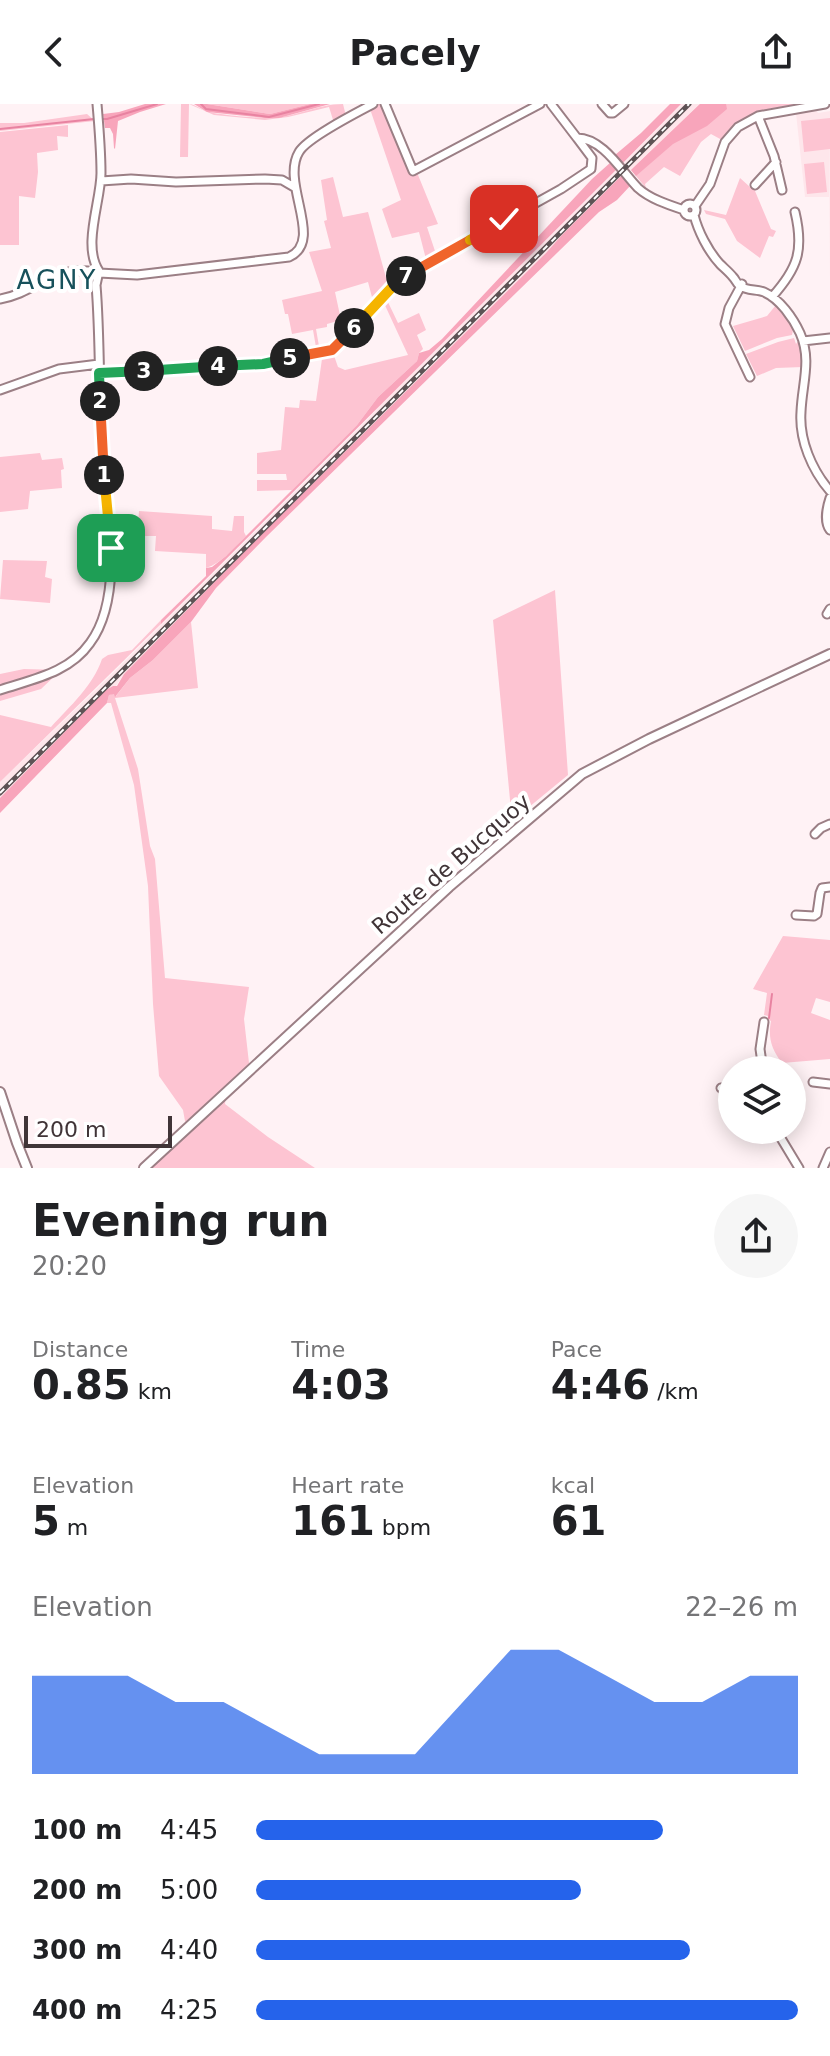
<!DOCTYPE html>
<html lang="en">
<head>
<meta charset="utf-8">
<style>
	body { margin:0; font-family:"DejaVu Sans",sans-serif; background:#f6f6f6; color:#202124; height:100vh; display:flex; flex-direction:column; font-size:30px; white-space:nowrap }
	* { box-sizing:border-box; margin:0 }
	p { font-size:26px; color:#757577 }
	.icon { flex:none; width:44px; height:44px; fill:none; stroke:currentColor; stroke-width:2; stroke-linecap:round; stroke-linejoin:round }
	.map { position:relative; height:1064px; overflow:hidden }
	.drawer { display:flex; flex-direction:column; background:#fff; flex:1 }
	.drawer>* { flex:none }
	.buttons { position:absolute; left:718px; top:952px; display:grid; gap:16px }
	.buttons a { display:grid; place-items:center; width:88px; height:88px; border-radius:50%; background:#fff; box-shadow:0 4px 20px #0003; font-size:40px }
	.scale { position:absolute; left:24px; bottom:20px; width:148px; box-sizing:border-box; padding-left:8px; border:4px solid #403437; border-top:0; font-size:22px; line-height:28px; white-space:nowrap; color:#403437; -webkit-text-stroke:6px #fff; paint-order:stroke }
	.pin { position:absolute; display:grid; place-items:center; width:68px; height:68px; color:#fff; margin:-34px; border-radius:16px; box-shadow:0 4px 12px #0006 }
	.km { position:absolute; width:40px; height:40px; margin:-20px; border-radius:50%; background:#222; color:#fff; font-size:22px; line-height:40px; text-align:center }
	.round { display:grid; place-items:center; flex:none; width:84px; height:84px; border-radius:42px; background:#f6f6f6 }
	.headline { display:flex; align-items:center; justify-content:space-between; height:136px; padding:0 32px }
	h1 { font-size:44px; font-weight:700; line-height:60px }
	.figures { display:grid; grid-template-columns:repeat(3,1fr); gap:12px; height:136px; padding:8px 32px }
	.figures div { display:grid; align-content:center }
	.figures b { font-size:40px; font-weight:700 }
	.figures small { font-size:22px; font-weight:400 }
	.figures p { font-size:22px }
	.chart { height:224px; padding:16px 32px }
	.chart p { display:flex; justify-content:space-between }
	.chart svg { width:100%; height:144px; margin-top:8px; fill:#2563eb; opacity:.7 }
	ul { padding:0 32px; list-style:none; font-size:26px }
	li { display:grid; grid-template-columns:128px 96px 1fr; align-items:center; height:60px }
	li i { height:20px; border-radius:10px; background:#2563eb }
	header { display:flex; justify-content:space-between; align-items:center; height:104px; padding:0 32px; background:#fff; font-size:36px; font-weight:700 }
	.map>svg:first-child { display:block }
	.built { fill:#fee6eb }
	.green { fill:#fdc4d2 }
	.forest { fill:#f8a5bb }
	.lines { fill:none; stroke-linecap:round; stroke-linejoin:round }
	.stream { stroke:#e883a1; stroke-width:2 }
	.minor-casing { stroke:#9b7f85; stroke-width:11 }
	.major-casing { stroke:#9b7f85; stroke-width:12 }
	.minor { stroke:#fff; stroke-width:7 }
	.major { stroke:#fff; stroke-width:8 }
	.rail-casing { stroke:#5e5255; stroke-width:5 }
	.rail { stroke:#fff; stroke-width:2; stroke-dasharray:6; stroke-linecap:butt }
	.split-1-casing { stroke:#fff; stroke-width:16 }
	.split-2-casing { stroke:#fff; stroke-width:16 }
	.split-3-casing { stroke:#fff; stroke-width:16 }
	.split-4-casing { stroke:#fff; stroke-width:16 }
	.split-5-casing { stroke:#fff; stroke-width:16 }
	.split-6-casing { stroke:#fff; stroke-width:16 }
	.split-7-casing { stroke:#fff; stroke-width:16 }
	.split-8-casing { stroke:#fff; stroke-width:16 }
	.split-9-casing { stroke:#fff; stroke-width:16 }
	.split-1 { stroke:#f5b400; stroke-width:10 }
	.split-2 { stroke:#f0652b; stroke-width:10 }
	.split-3 { stroke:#22a559; stroke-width:10 }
	.split-4 { stroke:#22a559; stroke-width:10 }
	.split-5 { stroke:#22a559; stroke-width:10 }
	.split-6 { stroke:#f0652b; stroke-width:10 }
	.split-7 { stroke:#f5b400; stroke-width:10 }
	.split-8 { stroke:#f0652b; stroke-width:10 }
	.split-9 { stroke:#f5b400; stroke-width:10 }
	.labels { text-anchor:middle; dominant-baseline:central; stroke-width:8; stroke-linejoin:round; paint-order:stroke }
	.street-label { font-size:22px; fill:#403437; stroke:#fff }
	.quarter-label { font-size:26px; letter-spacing:2px; fill:#17515b; stroke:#fff }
</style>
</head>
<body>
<header><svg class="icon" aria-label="back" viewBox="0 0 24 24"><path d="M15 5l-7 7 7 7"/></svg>Pacely<svg class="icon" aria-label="share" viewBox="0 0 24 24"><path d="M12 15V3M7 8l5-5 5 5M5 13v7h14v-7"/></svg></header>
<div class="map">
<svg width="830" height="1064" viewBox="0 0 830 1064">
	<rect width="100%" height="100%" fill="#fff2f5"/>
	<path class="built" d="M 681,0 L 700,0 L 631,66 L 628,65 L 626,66 L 546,149 L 263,429 L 124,570 L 116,582 L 113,582 L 106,586 L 0,694 L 0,678 L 117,565 L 368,315 L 388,292 L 622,61 Z
		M 816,5 L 818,9 L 830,7 L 829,179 L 829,93 L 805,93 L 796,9 Z"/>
	<path class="green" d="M 181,0 L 189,0 L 188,53 L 180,53 Z
		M 189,0 C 197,1 200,5 206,7 C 217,11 257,14 269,14 C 294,14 317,0 343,0 L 346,12 L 334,19 L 329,3 L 288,13 L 265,16 L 214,11 Z
		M 207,0 L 310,0 L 270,10 Z
		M 378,0 L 388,0 L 416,66 L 438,120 L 427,123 L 437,153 L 427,159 L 419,128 L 392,134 L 382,105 L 401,96 L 370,5 Z
		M 700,0 L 799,0 C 763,6 746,5 722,36 L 711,30 L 701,38 L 680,72 L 664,63 L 645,80 L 646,84 L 631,66 Z
		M 87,10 L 95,17 L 0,27 L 0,19 L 24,19 Z
		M 830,14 L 830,45 L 804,48 L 801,17 Z
		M 68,21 L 68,33 L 57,32 L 58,46 L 37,49 L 38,68 L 35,94 L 19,92 L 19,141 L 0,141 L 0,28 Z
		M 824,58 L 827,88 L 807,90 L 804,60 Z
		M 333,73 L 343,113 L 368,108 L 388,181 L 373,197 L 368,178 L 335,188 L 341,216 L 327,220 L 327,223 L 316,225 L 320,248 L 317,249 L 313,226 L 292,230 L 288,210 L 285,210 L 282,196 L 322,187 L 309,148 L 331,144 L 324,117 L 327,116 L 321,76 Z
		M 740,74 L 750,83 L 753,81 L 757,84 L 755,87 L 771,125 L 776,127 L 773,133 L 769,132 L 760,154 L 737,137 L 725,115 L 706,110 L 704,106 L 726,111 Z
		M 386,194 L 398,219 L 419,209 L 426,226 L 417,231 L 423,245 L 419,249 L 417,257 L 378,293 L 357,321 L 292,386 L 257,387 L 257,376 L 287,376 L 286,370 L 257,370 L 257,349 L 281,346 L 285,303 L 299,304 L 300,296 L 316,297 L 323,248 L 332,246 L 338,263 L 345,266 L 408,251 L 383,197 Z
		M 776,201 L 795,227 L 793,226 L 792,231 L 777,234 L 745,247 L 733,222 L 767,212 Z
		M 794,234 L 796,240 L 799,236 L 803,263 L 776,264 L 757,272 L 746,250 L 778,238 Z
		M 40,349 L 42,356 L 62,354 L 64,365 L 61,366 L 62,384 L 30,387 L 28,405 L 0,408 L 0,353 Z
		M 139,407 L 212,412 L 212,425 L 232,427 L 234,412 L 244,412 L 244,428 L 246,432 C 234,444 222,459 206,464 L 206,450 L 155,447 L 156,432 L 137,432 Z
		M 3,456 L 47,457 L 45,473 L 52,475 L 50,499 L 0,495 Z
		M 555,486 L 568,671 L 512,717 L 493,516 Z
		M 161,516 L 161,520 L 0,678 L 0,611 L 51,623 C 70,602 93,582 102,555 L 108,551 L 132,546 Z
		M 191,518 L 198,584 L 115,594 L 138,665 L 150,742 L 155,755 L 165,874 L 249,883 L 244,915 L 249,959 L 254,964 L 226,990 L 225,1000 L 268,1033 L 315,1064 L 144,1064 L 189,1024 L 185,1017 L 183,1006 L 159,972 L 153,900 L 148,782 L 134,681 L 111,599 L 107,599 L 109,591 L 114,589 L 116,592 L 130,574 L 153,556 Z
		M 24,565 L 61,566 L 41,585 L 0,597 L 0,570 Z
		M 783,832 L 830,836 L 830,898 L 816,894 L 811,909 L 830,916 L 830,955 L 782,959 C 771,944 768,934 771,917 L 767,915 L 768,912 L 764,911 L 767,889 L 753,885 Z"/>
	<path class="forest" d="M 145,0 L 166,0 L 140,8 L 118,17 L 115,45 L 114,44 L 113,30 L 110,24 L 105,24 L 103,10 L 119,8 Z
		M 194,0 L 207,0 L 270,10 L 310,0 L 330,0 L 279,14 L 265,14 L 207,8 Z
		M 670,0 L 681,0 L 622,60 L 615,51 L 641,29 Z
		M 700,0 L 726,0 L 727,5 L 707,22 L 673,40 L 636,72 L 631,66 Z
		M 611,58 L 618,64 L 161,520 L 161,516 L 206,472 L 206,464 L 212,463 L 226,452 L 357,321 L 378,293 L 417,257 L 419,249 L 429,246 L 442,235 L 592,75 Z
		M 624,69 L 630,76 L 628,79 L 630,82 L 617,96 L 599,108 L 266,433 L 216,484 L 191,518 L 153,556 L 130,574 L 115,593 L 114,590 L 109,591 L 107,599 L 0,709 L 0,694 L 106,586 L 113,582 L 117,582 L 124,570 L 263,429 L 546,149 L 562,131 Z"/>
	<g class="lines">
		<path class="stream" d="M 201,0 L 206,5 L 269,13 L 319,0
			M 101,15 L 107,15 L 157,0
			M 0,25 L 94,15
			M 769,914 L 772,890"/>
		<defs>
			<path id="minor" d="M 385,0 L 413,67 L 540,0
				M 551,0 L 577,34 C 603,34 622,68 638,84 C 650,95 669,101 684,106
				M 602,0 L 610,9 L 613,9 L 624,0
				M 758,12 L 774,52 L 782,86
				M 101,77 L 131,75 L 176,78 L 265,75 L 282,76 L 294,83
				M 755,81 L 776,58
				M684 106a6 6 0 1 1 12 0a6 6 0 1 1-12 0Z
				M 695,102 L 710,80 L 725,38 L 738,23 L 758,12 L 825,0
				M 694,111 C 698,127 708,147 720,160 C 724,164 729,168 733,173 C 736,176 736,179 740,182 C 747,187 757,185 764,188 C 780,195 793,214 800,229 C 812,256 802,280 801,308 C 799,336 812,366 830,387
				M 99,169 L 137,171 L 289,153 C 325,137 280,79 299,48 C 307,34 356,9 373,0
				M 742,180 L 729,204 L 725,220 L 750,273
				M 772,193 C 798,164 804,146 795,108
				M 0,195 C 35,189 49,164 88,167
				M 803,237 L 830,234
				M 99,269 L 263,260 L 332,246 L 395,180 L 403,173 L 561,85 L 591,65 L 592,54 L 577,34
				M 0,286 L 59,265 L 99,260
				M 830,394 C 827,403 824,418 830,426
				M 827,510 L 830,505
				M 0,586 C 33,575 69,569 90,539 C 128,488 104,388 101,328 C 99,279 100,230 96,181 L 99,167 C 82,142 101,97 101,69 C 101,46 99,23 97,0
				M 815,730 L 821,724 L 830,720
				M 796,811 L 814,812 L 817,810 L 820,789 L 822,784 L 830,783
				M 763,966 L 760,945 L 764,918
				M 813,978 L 830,980
				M 721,984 L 725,987 L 732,988
				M 776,1026 L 799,1064
				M 823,1064 L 830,1048"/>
			<path id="major" d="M 0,988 L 17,1039 L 27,1064
				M 144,1064 L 449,783 L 582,670 L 649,635 L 830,550"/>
		</defs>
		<use href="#minor" class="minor-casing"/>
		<use href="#major" class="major-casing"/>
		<use href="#minor" class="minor"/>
		<use href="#major" class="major"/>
		<defs>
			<path id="rail" d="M 0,689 L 689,0"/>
		</defs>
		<use href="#rail" class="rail-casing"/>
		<use href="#rail" class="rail"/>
	</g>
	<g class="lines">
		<defs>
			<path id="split-1" d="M 104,371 L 111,444"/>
			<path id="split-2" d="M 100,297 L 104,371"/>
			<path id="split-3" d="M 100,297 L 99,269 L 144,267"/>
			<path id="split-4" d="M 144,267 L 218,262"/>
			<path id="split-5" d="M 218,262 L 263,260 L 290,254"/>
			<path id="split-6" d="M 290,254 L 332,246 L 354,224"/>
			<path id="split-7" d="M 354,224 L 395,180 L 406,172"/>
			<path id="split-8" d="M 406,172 L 470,136"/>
			<path id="split-9" d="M 470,136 L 504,115"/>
		</defs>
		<use href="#split-1" class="split-1-casing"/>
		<use href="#split-2" class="split-2-casing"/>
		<use href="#split-3" class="split-3-casing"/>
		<use href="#split-4" class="split-4-casing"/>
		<use href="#split-5" class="split-5-casing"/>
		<use href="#split-6" class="split-6-casing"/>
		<use href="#split-7" class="split-7-casing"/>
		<use href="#split-8" class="split-8-casing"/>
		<use href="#split-9" class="split-9-casing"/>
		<use href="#split-1" class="split-1"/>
		<use href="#split-2" class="split-2"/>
		<use href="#split-3" class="split-3"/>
		<use href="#split-4" class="split-4"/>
		<use href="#split-5" class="split-5"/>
		<use href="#split-6" class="split-6"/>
		<use href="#split-7" class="split-7"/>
		<use href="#split-8" class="split-8"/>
		<use href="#split-9" class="split-9"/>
	</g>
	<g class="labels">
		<g class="street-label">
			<text transform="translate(451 760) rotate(-41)">Route de Bucquoy</text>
		</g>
		<g class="quarter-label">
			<text x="57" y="176">AGNY</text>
		</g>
	</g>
</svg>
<div class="buttons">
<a><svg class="icon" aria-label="layers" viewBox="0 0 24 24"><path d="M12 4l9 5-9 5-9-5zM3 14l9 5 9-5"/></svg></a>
</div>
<div class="scale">200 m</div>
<div class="pin" style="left:111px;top:444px;background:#1e9e55"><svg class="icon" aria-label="arrive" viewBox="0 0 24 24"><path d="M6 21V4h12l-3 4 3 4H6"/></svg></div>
<div class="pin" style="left:504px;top:115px;background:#d93025"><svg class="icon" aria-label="check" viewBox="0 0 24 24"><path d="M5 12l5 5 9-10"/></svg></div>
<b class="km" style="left:104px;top:371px">1</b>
<b class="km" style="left:100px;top:297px">2</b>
<b class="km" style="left:144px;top:267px">3</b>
<b class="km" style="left:218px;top:262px">4</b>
<b class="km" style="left:290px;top:254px">5</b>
<b class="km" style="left:354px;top:224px">6</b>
<b class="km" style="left:406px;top:172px">7</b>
</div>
<section class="drawer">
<div class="headline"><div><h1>Evening run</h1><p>20:20</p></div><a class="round"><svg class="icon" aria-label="share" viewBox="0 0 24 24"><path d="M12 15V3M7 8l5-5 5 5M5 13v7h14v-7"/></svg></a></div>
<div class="figures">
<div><p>Distance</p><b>0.85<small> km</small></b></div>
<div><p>Time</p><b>4:03</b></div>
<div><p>Pace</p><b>4:46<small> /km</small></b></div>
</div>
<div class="figures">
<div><p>Elevation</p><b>5<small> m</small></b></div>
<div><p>Heart rate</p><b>161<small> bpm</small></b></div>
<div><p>kcal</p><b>61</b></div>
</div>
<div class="chart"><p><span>Elevation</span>22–26 m</p>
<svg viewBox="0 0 160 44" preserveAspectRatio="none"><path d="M0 44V14L10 14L20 14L30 22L40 22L50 30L60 38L70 38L80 38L90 22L100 6L110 6L120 14L130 22L140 22L150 14L160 14V44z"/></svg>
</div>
<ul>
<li><b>100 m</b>4:45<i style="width:75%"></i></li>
<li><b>200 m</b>5:00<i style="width:60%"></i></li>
<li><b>300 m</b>4:40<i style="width:80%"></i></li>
<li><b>400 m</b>4:25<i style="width:100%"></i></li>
</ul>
</section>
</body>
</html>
